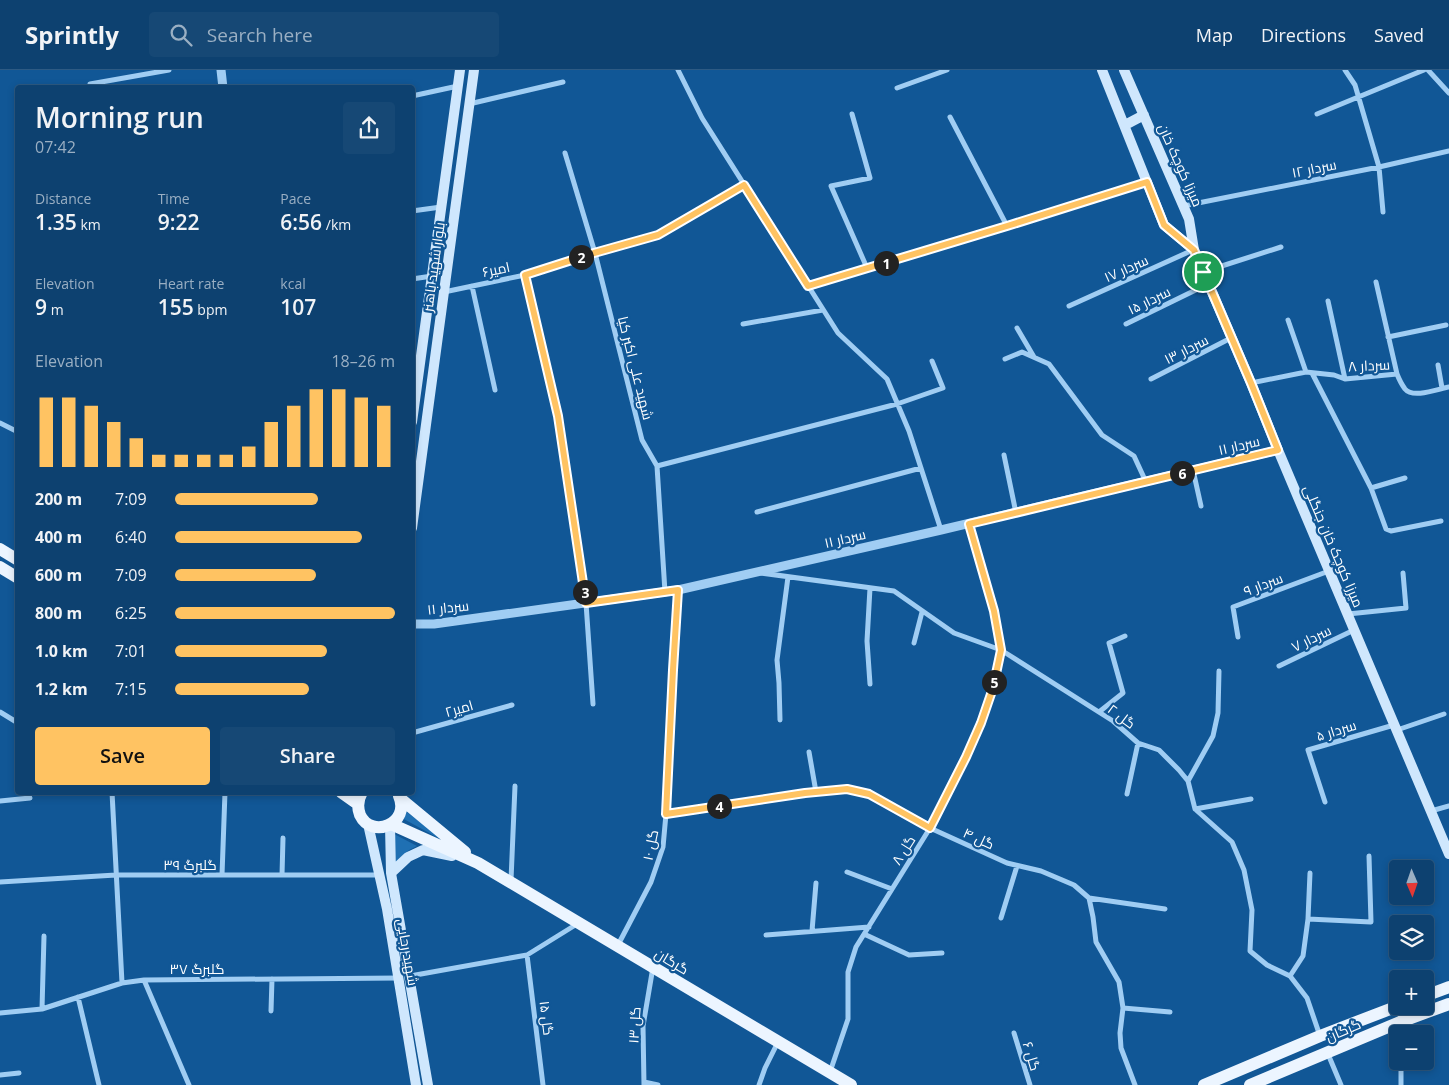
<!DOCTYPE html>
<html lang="en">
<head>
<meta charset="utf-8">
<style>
	body { margin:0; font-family:"Open Sans",Cairo,sans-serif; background:#164875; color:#f1f3f6; height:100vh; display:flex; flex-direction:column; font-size:19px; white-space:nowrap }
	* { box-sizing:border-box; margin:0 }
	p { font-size:16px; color:#9aafc3 }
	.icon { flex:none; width:28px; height:28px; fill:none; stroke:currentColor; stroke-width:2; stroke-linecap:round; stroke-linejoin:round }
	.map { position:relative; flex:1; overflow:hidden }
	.panel { position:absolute; left:15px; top:15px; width:400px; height:710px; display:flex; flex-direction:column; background:#0d4170; border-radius:5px; box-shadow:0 2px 8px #0003,0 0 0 1px #2d5a83 }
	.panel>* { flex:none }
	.needle { width:32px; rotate:178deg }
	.fabs { position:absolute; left:1389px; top:790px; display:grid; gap:10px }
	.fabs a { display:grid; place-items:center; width:45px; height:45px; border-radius:5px; background:#0d4170; box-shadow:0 2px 8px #0003,0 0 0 1px #2d5a83; font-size:25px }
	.pin { position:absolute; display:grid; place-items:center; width:42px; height:42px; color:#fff; margin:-21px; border:2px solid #fff; border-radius:50%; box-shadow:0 1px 5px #0007 }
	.km { position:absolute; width:25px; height:25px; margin:-12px; border-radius:50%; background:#222; color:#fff; font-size:14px; line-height:25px; text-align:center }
	.round { display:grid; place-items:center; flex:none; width:52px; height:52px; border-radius:5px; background:#164875 }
	.head { display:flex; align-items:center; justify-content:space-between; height:85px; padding:0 20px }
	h1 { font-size:28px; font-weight:600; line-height:38px }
	.stats { display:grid; grid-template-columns:repeat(3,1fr); gap:8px; height:85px; padding:5px 20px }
	.stats div { display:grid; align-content:center }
	.stats b { font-size:21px; font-weight:600 }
	.stats small { font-size:14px; font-weight:400 }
	.stats p { font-size:14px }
	.chart { height:140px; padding:10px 20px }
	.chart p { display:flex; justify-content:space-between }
	.chart svg { width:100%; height:90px; margin-top:5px; stroke:#ffc362; stroke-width:6 }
	.action { display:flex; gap:10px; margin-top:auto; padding:10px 20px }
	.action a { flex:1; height:58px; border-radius:5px; background:#ffc362; color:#111; font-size:20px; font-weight:600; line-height:58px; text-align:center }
	.action a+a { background:#164875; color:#f1f3f6 }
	ul { padding:0 20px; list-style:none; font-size:16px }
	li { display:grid; grid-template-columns:80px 60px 1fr; align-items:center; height:38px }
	li i { height:12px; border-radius:6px; background:#ffc362 }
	header { display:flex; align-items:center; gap:30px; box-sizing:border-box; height:70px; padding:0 25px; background:#0d4170; border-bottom:1px solid #2d5a83 }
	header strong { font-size:24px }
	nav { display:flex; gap:28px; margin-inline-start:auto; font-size:18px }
	.search { width:350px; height:45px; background:#164875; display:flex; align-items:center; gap:12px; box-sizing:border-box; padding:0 18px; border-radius:5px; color:#9aafc3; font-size:19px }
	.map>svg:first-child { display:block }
	.green { fill:#1f70b3 }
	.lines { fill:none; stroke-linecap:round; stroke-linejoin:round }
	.minor { stroke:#a0cdf3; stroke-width:5 }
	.tertiary { stroke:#a0cdf3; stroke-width:9 }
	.secondary { stroke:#cfe7fd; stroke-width:10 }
	.primary { stroke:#ecf5ff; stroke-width:12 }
	.route-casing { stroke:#fff; stroke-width:10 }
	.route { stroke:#ffc362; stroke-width:6 }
	.labels { text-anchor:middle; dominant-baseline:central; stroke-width:4.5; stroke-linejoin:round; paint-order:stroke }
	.street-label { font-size:14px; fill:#fff; stroke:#115796 }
</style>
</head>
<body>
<header>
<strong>Sprintly</strong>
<div class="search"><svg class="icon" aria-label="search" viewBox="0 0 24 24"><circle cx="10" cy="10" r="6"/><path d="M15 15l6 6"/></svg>Search here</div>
<nav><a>Map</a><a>Directions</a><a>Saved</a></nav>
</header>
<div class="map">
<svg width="1449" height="1015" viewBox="0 0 1449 1015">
	<rect width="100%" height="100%" fill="#115796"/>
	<path class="green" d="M 404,740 L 451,775 L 402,748 Z
		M 394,764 L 417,776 C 406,781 400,786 395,797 Z"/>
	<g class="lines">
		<path class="minor" d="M 678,0 L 702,48 L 838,263 L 887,309 L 909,361 L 941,460
			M 1345,0 L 1355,15 L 1379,97 L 1383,142
			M 1428,0 L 1449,23
			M 90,14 L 169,0
			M 897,18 L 947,0
			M 412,26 L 458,16
			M 469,34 L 563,12
			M 852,44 L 870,108 L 831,116 L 867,198
			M 1317,44 L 1424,0
			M 950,47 L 1007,156
			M 565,83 L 595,183 L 642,370 L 657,396 L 665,522
			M 1183,136 L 1379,97 L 1449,81
			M 412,141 L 441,137
			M 1203,202 L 1281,177
			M 525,205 L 558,347 L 586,533 L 593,634
			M 412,209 L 432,206
			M 1376,212 L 1397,304
			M 472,216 L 495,320
			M 808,216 L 1007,156 L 1147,112
			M 444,222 L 525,205 L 595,183 L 657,165 L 744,115
			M 1328,231 L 1345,309
			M 1069,236 L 1193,180
			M 1288,250 L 1306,302
			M 743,254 L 823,240
			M 1126,254 L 1208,214
			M 1017,258 L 1034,287
			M 1388,267 L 1446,255
			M 1005,289 L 1022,282 L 1049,294 L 1102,365 L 1134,386 L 1146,412
			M 1438,295 L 1442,318
			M 1312,303 L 1371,418 L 1386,459 L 1391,461 L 1441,451
			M 1151,309 L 1231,268
			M 1251,313 L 1306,302 L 1334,305 L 1345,309 L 1397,304 C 1399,309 1402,315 1405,319 C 1413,329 1438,319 1449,317
			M 0,353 L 18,362
			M 1004,385 L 1016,443
			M 657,396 L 897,334 L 943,318 L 932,291
			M 1193,400 L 1201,436
			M 1371,418 L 1405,408
			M 757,442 L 921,398
			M 761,503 L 894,521 L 954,563 L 1001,580 L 1113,651 L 1138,673 L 1159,680 L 1179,700 L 1188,711 L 1195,739 L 1232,772 L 1244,800 L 1252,840 L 1250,881 L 1267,895 L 1290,906 L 1307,928 L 1320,966
			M 870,518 L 867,571 L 870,614
			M 1348,544 L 1406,538 L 1403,503
			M 1238,567 L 1233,537 L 1329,501
			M 914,573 L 922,542
			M 1279,596 L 1354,560
			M 0,642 L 18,653
			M 1099,642 L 1123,623 L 1109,573 L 1125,566
			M 780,650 L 779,613 L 777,590 L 788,507
			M 1397,660 L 1444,644
			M 412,663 L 512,635
			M 809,682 L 816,722
			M 1188,711 L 1213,666 L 1218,643 L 1219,601
			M 112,722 L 122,913
			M 1127,724 L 1138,673
			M 0,731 L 30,728
			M 1325,732 L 1308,680 L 1394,655
			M 1195,739 L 1251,729
			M 1431,741 L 1449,736
			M 666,744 L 805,723 L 847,719 L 869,724 L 930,758 L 1007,793 L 1041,801 L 1074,815 L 1089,828 L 1093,847 L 1096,872 L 1119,912 L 1123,938 L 1120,963 L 1121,978 L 1135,1015
			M 847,802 L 892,819
			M 222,805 L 225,722
			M 282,805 L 283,768
			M 511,810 L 515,716
			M 0,812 L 116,805 L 379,805
			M 1089,828 L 1165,839
			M 1001,848 L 1017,796
			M 1308,849 L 1371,852 L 1369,786
			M 812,861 L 816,813
			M 864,864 L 909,885 L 942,883
			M 766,865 L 869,857
			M 618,875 L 651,812 L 663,777 L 666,744 L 673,600 L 678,520
			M 527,885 L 543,1015
			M 410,906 L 527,885 L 577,854
			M 1290,906 L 1303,886 L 1308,849 L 1310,803
			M 144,910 L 189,1015
			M 78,927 L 99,1015
			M 1123,938 L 1170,942
			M 42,939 L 44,866
			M 271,941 L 272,909
			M 0,943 L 42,939 L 122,913 L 144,910 L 399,908
			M 1014,963 L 1030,1015
			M 1328,984 L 1341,1015
			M 1401,991 L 1401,1015
			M 830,1002 L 848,949 L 848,902 L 856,877 L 930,758 L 966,687 L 981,653 L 993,618 L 1001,580 L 994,541 L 969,454
			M 0,1005 L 19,1003
			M 644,1012 L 658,1015
			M 644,1015 L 643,956 L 653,897
			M 759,1015 L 765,998 L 778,972"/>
		<path class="tertiary" d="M 221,0 L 223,18
			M 412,554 L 434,554 L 678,520 L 941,460 L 1278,380"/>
		<path class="secondary" d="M 1102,0 L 1164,155 L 1194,180
			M 1124,0 L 1189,149 L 1194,180 L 1251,313 L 1278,380 L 1449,784
			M 1125,55 L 1144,45
			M 412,352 L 460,0
			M 412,458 L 474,0
			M 368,754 L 387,839 L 416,1015
			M 390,755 L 391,803 L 428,1015
			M 391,803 L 408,787 L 423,780 L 452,786"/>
		<path class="primary" d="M 0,479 L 18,490
			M 0,497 L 18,508
			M 341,722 L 358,734
			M 362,722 C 358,729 357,737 360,745 C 372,770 411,753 399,726
			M 401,729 L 465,782
			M 391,754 L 478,793 L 851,1015
			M 1425,926 L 1449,917
			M 1204,1015 L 1320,966 L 1398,936
			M 1250,1015 L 1400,952 L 1449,934"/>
	</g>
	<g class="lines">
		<defs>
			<path id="route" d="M 1147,112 L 1164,155 L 1194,180 L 1251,313 L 1278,380 L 969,454 L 994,541 L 1001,580 L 993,618 L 981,653 L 966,687 L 930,758 L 869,724 L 847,719 L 805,723 L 666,744 L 673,600 L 678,520 L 586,533 L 558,346 L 525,205 L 594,183 L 658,165 L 744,115 L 808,216 L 1007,156 Z"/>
		</defs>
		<use href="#route" class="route-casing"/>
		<use href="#route" class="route"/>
	</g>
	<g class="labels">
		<g class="street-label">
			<text transform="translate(1181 95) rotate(66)">میرزا کوچک خان</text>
			<text transform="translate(1314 98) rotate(-11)">سردار ۱۲</text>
			<text transform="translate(433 197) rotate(-82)">بلوار شهید باهنر</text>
			<text transform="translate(1126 198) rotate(-24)">سردار ۱۷</text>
			<text transform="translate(496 199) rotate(-12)">امیر۶</text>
			<text transform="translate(1149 230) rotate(-26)">سردار ۱۵</text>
			<text transform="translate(1186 279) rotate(-27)">سردار ۱۳</text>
			<text transform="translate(1369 295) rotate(-3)">سردار ۸</text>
			<text transform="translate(636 298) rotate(76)">شهید علی اکبر کیا</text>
			<text transform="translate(1239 375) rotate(-13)">سردار ۱۱</text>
			<text transform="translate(845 468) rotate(-13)">سردار ۱۱</text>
			<text transform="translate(1334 476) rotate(67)">میرزا کوچک خان جنگلی</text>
			<text transform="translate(1263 514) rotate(-21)">سردار ۹</text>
			<text transform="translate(448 537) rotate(-6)">سردار ۱۱</text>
			<text transform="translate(1311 568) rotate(-26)">سردار ۷</text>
			<text transform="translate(459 638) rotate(-16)">امیر۲</text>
			<text transform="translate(1122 646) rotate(37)">گل ۲</text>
			<text transform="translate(1336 660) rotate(-17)">سردار ۵</text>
			<text transform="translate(979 768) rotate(25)">گل ۴</text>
			<text transform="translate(650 775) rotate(-78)">گل ۱۰</text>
			<text transform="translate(903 780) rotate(-58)">گل ۸</text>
			<text x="190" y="794">گلبرگ ۳۹</text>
			<text transform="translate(408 882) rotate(80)">شهید رجایی</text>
			<text transform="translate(672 891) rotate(31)">گرگان</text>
			<text x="197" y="898">گلبرگ ۳۷</text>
			<text transform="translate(547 948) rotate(83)">گل ۱۵</text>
			<text transform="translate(634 955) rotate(-86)">گل ۱۳</text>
			<text transform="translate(1343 960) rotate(-23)">گرگان</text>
			<text transform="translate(1032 986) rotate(73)">گل ۶</text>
		</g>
	</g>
</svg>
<div class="fabs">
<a><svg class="needle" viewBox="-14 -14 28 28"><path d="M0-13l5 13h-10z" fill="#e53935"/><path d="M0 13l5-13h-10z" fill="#9aafc3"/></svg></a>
<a><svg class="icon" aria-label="layers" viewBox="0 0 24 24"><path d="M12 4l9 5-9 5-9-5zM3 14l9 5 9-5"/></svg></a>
<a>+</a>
<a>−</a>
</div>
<div class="pin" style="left:1203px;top:202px;background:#1e9e55"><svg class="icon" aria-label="arrive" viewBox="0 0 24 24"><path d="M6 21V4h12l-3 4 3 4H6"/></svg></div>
<b class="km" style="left:886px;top:193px">1</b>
<b class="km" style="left:581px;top:187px">2</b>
<b class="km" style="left:585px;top:522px">3</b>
<b class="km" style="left:719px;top:736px">4</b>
<b class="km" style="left:994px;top:612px">5</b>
<b class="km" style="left:1182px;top:403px">6</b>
<section class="panel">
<div class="head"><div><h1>Morning run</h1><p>07:42</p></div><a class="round"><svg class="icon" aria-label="share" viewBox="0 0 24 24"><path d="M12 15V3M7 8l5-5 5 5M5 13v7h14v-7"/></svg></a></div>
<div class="stats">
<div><p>Distance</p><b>1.35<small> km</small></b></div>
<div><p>Time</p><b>9:22</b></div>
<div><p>Pace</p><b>6:56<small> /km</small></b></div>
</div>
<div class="stats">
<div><p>Elevation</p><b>9<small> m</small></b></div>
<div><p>Heart rate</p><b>155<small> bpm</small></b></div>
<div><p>kcal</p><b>107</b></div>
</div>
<div class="chart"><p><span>Elevation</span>18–26 m</p>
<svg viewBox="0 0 160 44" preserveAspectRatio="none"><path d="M5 44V10M15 44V10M25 44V14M35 44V22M45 44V30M55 44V38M65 44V38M75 44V38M85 44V38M95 44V34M105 44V22M115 44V14M125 44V6M135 44V6M145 44V10M155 44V14"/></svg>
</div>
<ul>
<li><b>200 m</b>7:09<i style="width:65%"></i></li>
<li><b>400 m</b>6:40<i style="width:85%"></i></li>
<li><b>600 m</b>7:09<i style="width:64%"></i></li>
<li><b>800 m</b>6:25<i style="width:100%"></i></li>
<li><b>1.0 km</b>7:01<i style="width:69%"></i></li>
<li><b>1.2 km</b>7:15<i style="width:61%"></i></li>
</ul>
<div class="action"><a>Save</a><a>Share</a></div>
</section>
</div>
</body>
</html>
